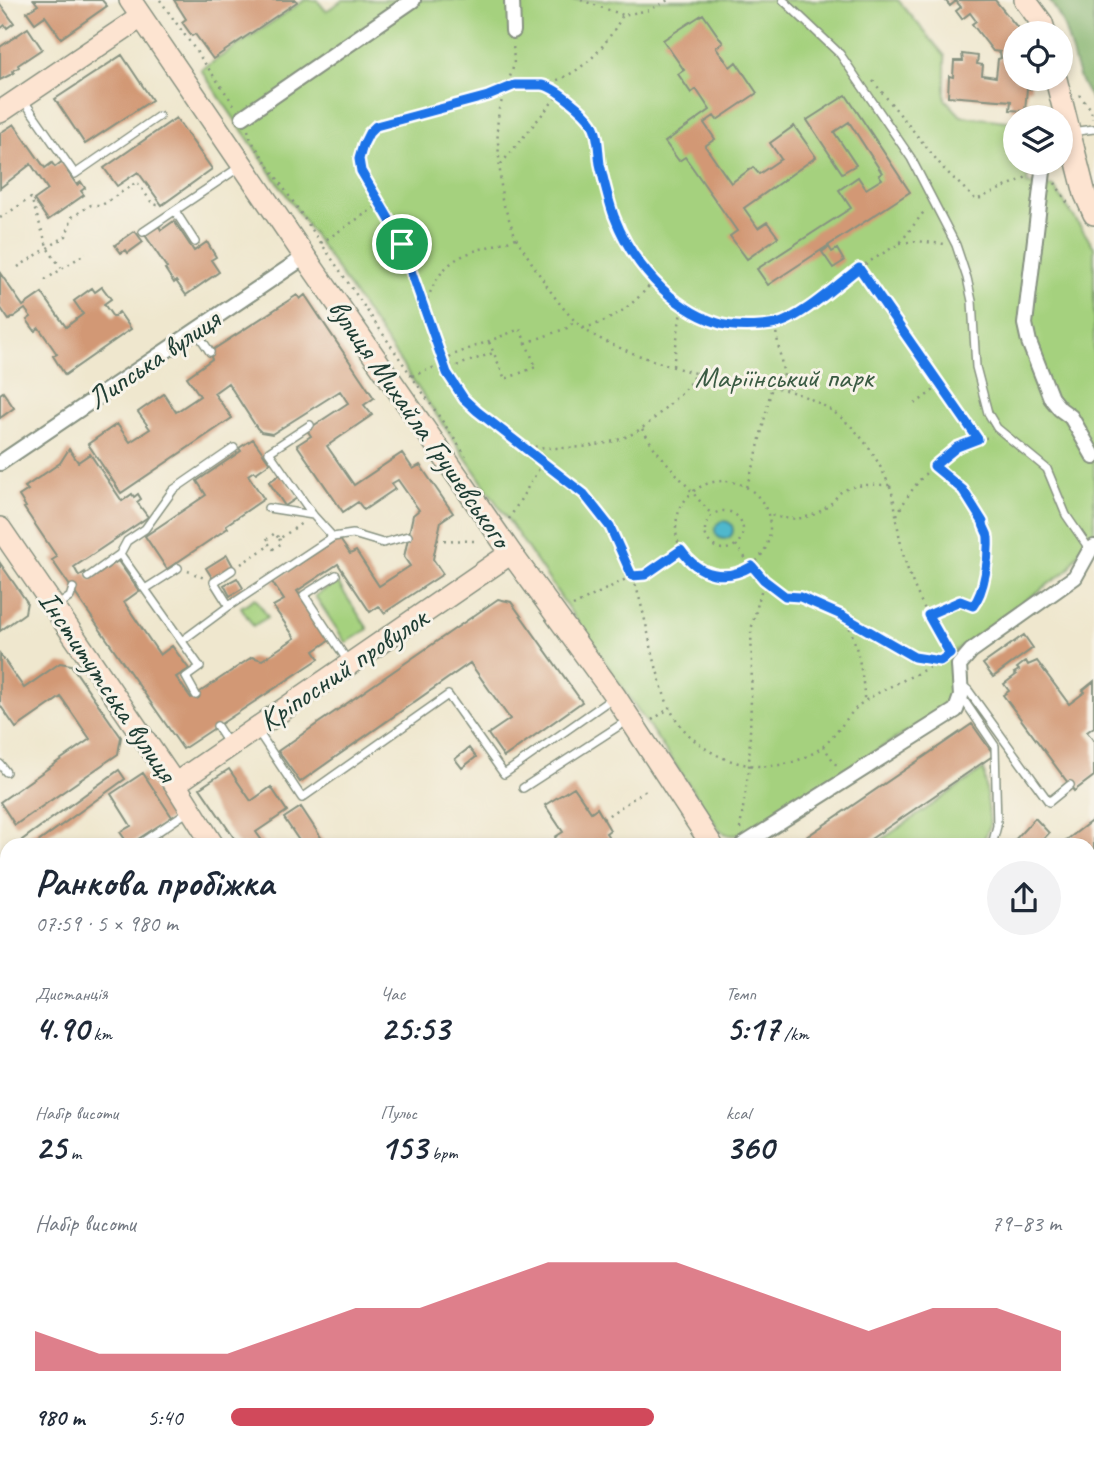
<!DOCTYPE html>
<html lang="uk">
<head>
<meta charset="utf-8">
<style>
	body { margin:0; font-family:Caveat,sans-serif; background:#f2f2f3; color:#1f2937; height:100vh; display:flex; flex-direction:column; font-size:26px; white-space:nowrap }
	* { box-sizing:border-box; margin:0 }
	p { font-size:23px; color:#747a83 }
	.icon { flex:none; width:38px; height:38px; fill:none; stroke:currentColor; stroke-width:2; stroke-linecap:round; stroke-linejoin:round }
	.map { position:relative; flex:1; overflow:hidden }
	.panel { position:absolute; left:0px; top:838px; width:1096px; height:621px; display:flex; flex-direction:column; background:#fff; border-radius:21px 21px 0 0; box-shadow:0 4px 10px #0003 }
	.panel>* { flex:none }
	.controls { position:absolute; left:1003px; top:21px; display:grid; gap:14px }
	.controls a { display:grid; place-items:center; width:70px; height:70px; border-radius:50%; background:#fff; box-shadow:0 4px 10px #0003; font-size:35px }
	.pin { position:absolute; display:grid; place-items:center; width:60px; height:60px; color:#fff; margin:-30px; border:4px solid #fff; border-radius:50%; box-shadow:0 2px 7px #0007 }
	.round { display:grid; place-items:center; flex:none; width:74px; height:74px; border-radius:37px; background:#f2f2f3 }
	.head { display:flex; align-items:center; justify-content:space-between; height:119px; padding:0 35px }
	h1 { font-size:38px; font-weight:800; line-height:52px }
	.figures { display:grid; grid-template-columns:repeat(3,1fr); gap:10px; height:119px; padding:7px 35px }
	.figures div { display:grid; align-content:center }
	.figures b { font-size:35px; font-weight:800 }
	.figures small { font-size:19px; font-weight:400 }
	.figures p { font-size:19px }
	.chart { height:196px; padding:14px 35px }
	.chart p { display:flex; justify-content:space-between }
	.chart svg { width:100%; height:126px; margin-top:7px; fill:#d1495b; opacity:.7 }
	ul { padding:0 35px; list-style:none; font-size:23px }
	li { display:grid; grid-template-columns:112px 84px 1fr; align-items:center; height:52px }
	li i { height:18px; border-radius:9px; background:#d1495b }
	.map>svg:first-child { display:block }
	.green { fill:#a5d17e; stroke:#628759; stroke-width:2 }
	.forest { fill:#84b36d; stroke:#527850; stroke-width:2 }
	.water { fill:#50b8cd; stroke:#387a80; stroke-width:2 }
	.building { fill:#d29875 }
	.lines { fill:none; stroke-linecap:round; stroke-linejoin:round }
	.lane-casing { stroke:#879281; stroke-width:10 }
	.street-casing { stroke:#879281; stroke-width:18 }
	.secondary-casing { stroke:#879281; stroke-width:24 }
	.path { stroke:#879281; stroke-width:2.5; stroke-dasharray:2 5; stroke-linecap:butt }
	.lane { stroke:#fff; stroke-width:7 }
	.street { stroke:#fff; stroke-width:14 }
	.secondary { stroke:#fde4d1; stroke-width:21 }
	.route-casing { stroke:#fff; stroke-width:14 }
	.route { stroke:#1a73e8; stroke-width:9 }
	.labels { text-anchor:middle; dominant-baseline:central; stroke-width:6; stroke-linejoin:round; paint-order:stroke }
	.street-label { font-size:30px; fill:#1f3d34; stroke:#f7f3e8 }
	.park-label { font-size:30px; fill:#3a5b43; stroke:#f7f3e8 }
</style>
</head>
<body>
<div class="map">
<svg width="1094" height="1458" viewBox="0 0 1094 1458">
	<rect width="100%" height="100%" fill="#f7f3e8"/>
	<filter id="ink" filterUnits="userSpaceOnUse"><feTurbulence type="fractalNoise" baseFrequency=".0143" numOctaves="2"/><feDisplacementMap in="SourceGraphic" scale="14" xChannelSelector="R" yChannelSelector="G"/><feConvolveMatrix kernelMatrix="1 2 1 2 8 2 1 2 1" color-interpolation-filters="sRGB"/></filter>
	<filter id="wash" filterUnits="userSpaceOnUse"><feTurbulence type="fractalNoise" baseFrequency=".00686" numOctaves="4" result="noise"/><feDisplacementMap in="SourceGraphic" scale="28" xChannelSelector="R" yChannelSelector="G"/><feGaussianBlur stdDeviation="1.57" result="paint"/><feColorMatrix in="noise" values="0 0 0 0 0 0 0 0 0 0 0 0 0 0 0 0 0 1.4 0 .05"/><feComposite in="paint" operator="in"/></filter>
	<g filter="url(#wash)">
		<rect width="100%" height="100%" fill="#efe7ce"/>
		<path class="green" d="M 305,0 L 317,0 L 326,11 L 343,0 L 898,0 L 945,56 L 945,99 L 961,116 L 1015,122 L 1015,163 L 1028,163 L 1027,184 L 1054,187 L 1094,247 L 1094,535 L 1087,539 L 1068,570 L 954,652 C 945,675 956,689 946,708 L 745,831 C 735,837 728,837 719,829 L 201,70 Z
			M 337,582 L 368,629 L 346,643 L 315,596 Z
			M 255,598 L 268,617 L 253,626 L 241,607 Z
			M 984,769 L 990,826 L 981,845 L 874,845 Z
			M 1094,1206 L 1094,1256 L 1089,1275 L 1089,1208 Z"/>
		<path class="forest" d="M 1049,0 L 1094,0 L 1094,102 C 1069,74 1074,30 1049,0 Z
			M 7,1010 L 7,1061 L 0,1074 L 0,1015 Z"/>
		<path class="water" d="M715 530a9 9 0 1 1 18 0a9 9 0 1 1-18 0Z"/>
		<g id="blocks">
			<path class="building" d="M 34,0 L 102,0 L 107,6 L 61,38 L 45,16 L 35,23 L 27,12 L 38,5 Z
				M 174,0 L 296,0 L 297,2 L 213,59 L 195,34 L 192,36 L 182,22 L 186,19 Z
				M 945,0 L 995,0 L 1022,33 L 1015,33 L 1015,79 L 1031,79 L 1031,89 L 1027,88 L 1025,111 L 1010,110 L 1011,101 L 948,96 L 949,76 L 953,77 L 954,61 L 963,61 L 962,54 L 978,56 L 977,64 L 983,65 L 982,75 L 996,77 L 998,59 L 1001,58 L 1000,52 L 993,51 L 972,24 L 976,21 L 970,13 L 962,19 L 956,11 L 961,7 L 956,1 L 950,6 Z
				M 0,4 L 14,23 L 7,28 L 5,25 L 0,29 Z
				M 703,14 L 723,43 L 716,47 L 730,67 L 736,62 L 757,93 L 717,120 L 714,116 L 704,123 L 715,139 L 705,146 L 731,183 L 753,167 L 759,174 L 781,159 L 770,143 L 794,126 L 816,157 L 744,208 L 758,228 L 767,222 L 778,237 L 747,259 L 730,236 L 737,231 L 685,157 L 679,161 L 665,142 L 710,110 L 696,89 L 691,93 L 678,74 L 684,70 L 663,40 Z
				M 28,28 L 42,49 L 18,65 L 19,67 L 13,71 L 14,73 L 0,80 L 0,47 Z
				M 122,55 L 152,100 L 85,144 L 55,99 Z
				M 846,95 L 910,192 L 768,285 L 757,269 L 851,208 L 839,190 L 858,177 L 866,189 L 882,179 L 879,175 L 882,173 L 849,122 L 834,132 L 856,165 L 842,173 L 807,120 Z
				M 176,118 L 212,169 L 162,205 L 138,172 L 117,186 L 104,168 Z
				M 14,124 L 45,168 L 52,163 L 55,167 L 64,160 L 71,170 L 68,172 L 77,185 L 81,182 L 85,188 L 81,191 L 84,195 L 48,220 L 34,200 L 48,190 L 31,164 L 0,188 L 0,133 Z
				M 174,221 L 194,251 L 207,242 L 216,257 L 211,260 L 219,272 L 186,295 L 176,281 L 174,283 L 165,269 L 167,268 L 145,235 L 159,226 L 161,230 Z
				M 135,231 L 143,242 L 128,253 L 126,250 L 121,253 L 115,245 Z
				M 829,247 L 832,252 L 837,249 L 844,261 L 833,268 L 822,252 Z
				M 0,273 L 23,306 L 42,293 L 66,327 L 83,314 L 74,301 L 92,288 L 95,292 L 102,287 L 111,299 L 104,304 L 113,317 L 119,312 L 131,329 L 65,375 L 53,356 L 57,354 L 39,328 L 35,331 L 27,320 L 31,317 L 25,309 L 9,320 L 0,307 Z
				M 297,295 L 300,299 L 305,295 L 374,398 L 364,405 L 372,415 L 327,446 L 354,485 L 402,453 L 413,469 L 420,465 L 453,513 L 441,521 L 433,559 L 443,574 L 384,613 L 379,606 L 370,612 L 338,564 L 297,591 L 330,640 L 314,651 L 319,659 L 183,749 L 52,560 L 57,557 L 24,508 L 26,507 L 19,496 L 28,490 L 25,487 L 60,463 L 69,449 L 78,462 L 90,454 L 122,501 L 132,494 L 134,497 L 138,494 L 141,499 L 137,502 L 148,517 L 74,567 L 79,576 L 85,572 L 90,580 L 118,561 L 139,591 L 124,602 L 160,655 L 172,646 L 189,669 L 176,677 L 191,698 L 252,657 L 262,660 L 295,638 L 273,606 L 284,600 L 272,582 L 339,538 L 350,554 L 356,551 L 379,586 L 410,566 L 404,557 L 413,515 L 419,510 L 398,480 L 391,484 L 395,489 L 364,510 L 358,502 L 343,512 L 297,445 L 311,436 L 307,430 L 348,403 L 340,391 L 272,434 L 261,432 L 257,428 L 228,383 L 214,393 L 232,418 L 121,493 L 88,444 L 117,424 L 130,442 L 150,429 L 138,412 L 164,394 L 176,412 L 200,396 L 187,377 L 212,359 L 208,353 Z
				M 3,392 L 14,408 L 0,418 L 0,394 Z
				M 253,439 L 270,463 L 256,473 L 254,471 L 248,475 L 264,499 L 226,525 L 228,528 L 167,569 L 145,536 L 206,495 L 197,481 L 241,451 L 239,448 Z
				M 281,474 L 297,498 L 285,506 L 269,482 Z
				M 227,555 L 233,566 L 213,579 L 206,568 Z
				M 0,563 L 27,602 L 25,613 L 0,631 Z
				M 237,578 L 243,588 L 230,596 L 224,585 Z
				M 498,599 L 511,602 L 582,702 L 504,757 L 488,734 L 510,719 L 470,663 L 300,782 L 278,751 Z
				M 1024,635 L 1033,648 L 993,677 L 983,664 Z
				M 0,654 L 24,688 L 60,663 L 71,665 L 121,737 L 118,754 L 15,825 L 0,802 L 90,739 L 61,697 L 16,728 L 0,705 Z
				M 1026,661 L 1028,665 L 1037,661 L 1069,704 L 1085,692 L 1083,690 L 1094,681 L 1094,727 L 1087,732 L 1094,741 L 1094,776 L 1074,791 L 1003,695 L 1009,691 L 1004,684 L 1016,675 L 1014,673 L 1019,670 L 1017,668 Z
				M 972,724 L 994,755 L 862,845 L 802,845 L 799,842 Z
				M 469,748 L 476,757 L 462,768 L 455,759 Z
				M 229,769 L 251,801 L 271,787 L 287,811 L 256,832 L 265,845 L 239,845 L 200,788 Z
				M 119,770 L 125,779 L 34,845 L 26,845 L 22,840 Z
				M 143,773 L 172,817 L 129,845 L 120,832 L 131,826 L 111,794 Z
				M 574,787 L 591,812 L 597,808 L 610,830 L 606,833 L 614,845 L 560,845 L 555,837 L 563,832 L 545,805 Z
				M 301,807 L 326,845 L 302,845 L 284,818 Z
				M 1035,818 L 1049,833 L 1038,845 L 1011,844 Z
				M 1094,819 L 1094,920 L 1088,930 L 1088,845 L 1060,845 Z
				M 7,940 L 7,989 L 0,994 L 0,945 Z
				M 7,1098 L 7,1136 L 0,1134 L 0,1111 Z
				M 1088,1145 L 1094,1145 L 1094,1193 L 1088,1193 Z
				M 0,1425 L 7,1428 L 7,1439 L 0,1456 Z
				M 126,1452 L 191,1452 L 189,1458 L 124,1458 Z
				M 282,1452 L 315,1452 L 313,1458 L 280,1458 Z
				M 481,1452 L 505,1452 L 508,1458 L 472,1458 Z
				M 517,1452 L 553,1452 L 553,1453 L 538,1458 L 519,1458 Z
				M 697,1452 L 884,1452 L 878,1458 L 694,1458 Z
				M 972,1452 L 1024,1452 L 1022,1458 L 970,1458 Z"/>
		</g>
	</g>
	<g filter="url(#ink)">
		<use href="#blocks" fill-opacity="0" stroke="#879281" stroke-width="2"/>
		<g class="lines">
			<defs>
				<path id="lane" d="M 783,0 L 840,54 L 911,158 L 956,245 L 967,278 L 972,301 L 976,367 L 988,413 L 997,428 L 1047,469 L 1066,515 L 1090,550
					M 22,98 L 75,174 L 159,116
					M 1070,132 L 1094,129
					M 175,211 L 195,242
					M 143,232 L 241,166
					M 196,331 L 210,352
					M 310,425 L 269,452 L 313,515 L 333,537
					M 268,508 L 313,515
					M 120,554 L 127,541 L 145,529 L 173,490 L 234,448
					M 336,575 L 304,595 L 349,663
					M 88,577 L 120,554 L 200,667 L 186,677 L 196,695
					M 145,589 L 178,568
					M 229,606 L 214,582 L 232,570
					M 55,607 L 70,597 L 73,588
					M 183,640 L 229,606 L 333,537 L 353,534 L 383,543 L 408,536
					M 962,685 L 968,690 L 1049,802 L 1070,785
					M 961,696 L 995,746 L 997,826 L 992,845
					M 217,726 L 228,743
					M 257,730 L 302,798 L 448,695 L 504,774 L 614,697
					M 0,764 L 6,772
					M 523,788 L 628,720
					M 138,845 L 190,810
					M 0,928 L 2,927
					M 0,1080 L 3,1074
					M 0,1143 L 7,1148
					M 7,1219 L 0,1235 L 7,1238
					M 4,1359 L 7,1351
					M 395,1458 L 405,1452
					M 680,1458 L 682,1452"/>
				<path id="street" d="M 512,0 L 513,31
					M 243,117 L 413,0
					M 1044,163 L 1025,324 L 1029,342 L 1051,398 L 1060,409 L 1071,417 L 1094,457
					M 0,463 L 306,256
					M 743,845 L 956,710 L 961,696 L 959,665 L 971,651 L 1075,577 L 1090,550 L 1094,547"/>
				<path id="secondary" d="M 130,0 L 314,270 L 511,553 L 615,696 L 712,845
					M 1025,0 L 1042,23 L 1045,33
					M 1056,79 L 1085,194 L 1094,214
					M 0,112 L 141,17
					M 0,528 L 175,784 L 213,845
					M 175,784 L 511,553
					M 1088,1059 L 1094,1061
					M 1088,1358 L 1094,1349
					M 50,1458 L 53,1452
					M 1048,1458 L 1049,1452"/>
			</defs>
			<use href="#lane" class="lane-casing"/>
			<use href="#street" class="street-casing"/>
			<use href="#secondary" class="secondary-casing"/>
			<path class="path" d="M 160,0 L 235,106
				M 581,0 L 623,15
				M 1060,51 L 1064,64
				M 873,81 L 944,169 L 976,200 L 1027,177
				M 544,85 C 585,72 602,51 623,15 L 650,10 L 668,0
				M 1079,95 L 1091,109 L 1092,119
				M 248,130 L 251,140 L 466,456
				M 501,164 L 559,94
				M 1055,183 L 1070,207
				M 0,218 L 31,198 L 48,249 L 62,269
				M 516,238 C 536,268 556,306 584,329 C 606,346 667,366 695,373 C 689,388 678,396 667,406 C 659,414 651,422 642,428 C 613,449 554,452 520,444
				M 321,243 L 380,204
				M 900,243 L 917,241 L 945,244
				M 18,267 L 66,236 L 72,217 L 91,205 L 102,205 L 137,182 L 152,203 L 162,207
				M 859,268 L 900,243 L 926,209
				M 45,280 L 86,253
				M 425,306 C 444,250 468,255 516,238 L 502,200 L 497,128 L 499,109 L 514,65 L 513,43
				M 775,326 L 784,377 L 790,390
				M 583,328 C 612,322 636,303 654,280
				M 526,343 L 567,328 L 576,320
				M 443,364 L 456,366 L 493,353
				M 673,366 L 682,304
				M 695,373 C 785,388 848,390 889,485 C 874,485 855,483 841,492 C 837,495 834,501 830,504 C 813,520 789,522 768,514
				M 412,376 L 443,364 L 453,355 L 520,329 L 536,367 L 505,379 L 489,342
				M 915,404 L 941,385
				M 642,429 L 655,449 L 712,515
				M 978,439 L 992,437
				M676 528a47 47 0 1 1 94 0a47 47 0 1 1-94 0Z
				M 890,486 C 896,503 896,521 900,539 C 905,567 915,591 928,615
				M 746,487 L 754,465 L 772,386
				M705 530a19 19 0 1 1 38 0a19 19 0 1 1-38 0Z
				M 897,515 C 914,482 941,450 978,439 L 859,268 L 787,320 L 775,324 L 728,326 L 717,323 L 673,298 L 654,280 L 632,252 L 613,214 L 601,166 L 595,130 L 592,124 L 565,98 L 544,85 L 515,85 L 488,96 L 380,124 L 373,128 L 363,145 L 360,159 L 361,171 L 398,234 L 410,273 L 422,297 L 443,364 L 456,388 L 477,411 C 521,449 577,476 609,525 C 642,576 646,641 665,697 C 687,759 764,786 818,750 C 838,737 847,712 866,700 C 893,683 924,673 950,654 L 928,615 L 960,601 L 973,606 L 983,591 L 988,536 L 983,527 L 983,522 L 963,490 L 934,466
				M 509,519 L 543,462
				M 279,539 L 282,543 L 273,549 L 266,540 L 275,533 L 279,539 L 302,523
				M 437,540 L 476,541
				M 736,545 C 749,562 763,587 784,595 C 789,597 795,596 800,597 C 811,600 830,607 840,614 C 855,625 865,683 864,701
				M 241,564 L 270,545
				M 188,571 L 204,578
				M 573,606 L 632,576 L 645,575 L 681,550
				M 844,616 L 914,657 L 938,661
				M 652,720 L 670,708
				M 823,746 L 839,769
				M 603,819 L 649,788
				M 740,829 L 749,767 L 752,664 L 751,630 L 764,580
				M 0,905 L 7,901
				M 0,1007 L 7,1002
				M 1088,1204 L 1094,1204
				M 1092,1277 L 1094,1269"/>
			<use href="#lane" class="lane"/>
			<use href="#street" class="street"/>
			<use href="#secondary" class="secondary"/>
		</g>
	</g>
	<g class="lines" filter="url(#ink)">
		<defs>
			<path id="route" d="M 515,85 C 524,85 533,85 542,85 C 554,86 585,112 592,123 C 599,135 598,151 600,164 C 604,181 608,199 614,216 C 631,261 670,308 718,323 C 731,328 762,327 776,324 C 800,319 838,284 859,268 L 978,439 L 957,447 L 934,466 L 963,490 L 983,522 C 983,530 988,531 988,538 C 989,557 985,591 973,606 L 960,601 L 928,615 L 950,654 L 940,661 L 914,657 L 841,615 L 800,597 L 785,596 L 764,580 L 752,566 C 725,582 699,576 681,550 L 645,575 L 632,576 L 610,527 L 584,494 L 477,411 L 464,399 L 447,373 L 398,234 L 361,171 L 359,159 L 363,145 L 369,133 L 376,126 L 488,96 Z"/>
		</defs>
		<use href="#route" class="route-casing"/>
		<use href="#route" class="route"/>
	</g>
	<g class="labels">
		<g class="street-label">
			<text transform="translate(153 359) rotate(-34)">Липська вулиця</text>
			<text transform="translate(420 423) rotate(55)">вулиця Михайла Грушевського</text>
			<text transform="translate(343 669) rotate(-34)">Кріпосний провулок</text>
			<text transform="translate(108 686) rotate(56)">Інститутська вулиця</text>
		</g>
		<g class="park-label">
			<text x="784" y="377">Маріїнський парк</text>
		</g>
	</g>
</svg>
<div class="controls">
<a><svg class="icon" aria-label="locate" viewBox="0 0 24 24"><circle cx="12" cy="12" r="6"/><path d="M12 2v4M12 18v4M2 12h4M18 12h4"/></svg></a>
<a><svg class="icon" aria-label="layers" viewBox="0 0 24 24"><path d="M12 4l9 5-9 5-9-5zM3 14l9 5 9-5"/></svg></a>
</div>
<div class="pin" style="left:402px;top:244px;background:#1e9e55"><svg class="icon" aria-label="arrive" viewBox="0 0 24 24"><path d="M6 21V4h12l-3 4 3 4H6"/></svg></div>
<section class="panel">
<div class="head"><div><h1>Ранкова пробіжка</h1><p>07:59 · 5 × 980 m</p></div><a class="round"><svg class="icon" aria-label="share" viewBox="0 0 24 24"><path d="M12 15V3M7 8l5-5 5 5M5 13v7h14v-7"/></svg></a></div>
<div class="figures">
<div><p>Дистанція</p><b>4.90<small> km</small></b></div>
<div><p>Час</p><b>25:53</b></div>
<div><p>Темп</p><b>5:17<small> /km</small></b></div>
</div>
<div class="figures">
<div><p>Набір висоти</p><b>25<small> m</small></b></div>
<div><p>Пульс</p><b>153<small> bpm</small></b></div>
<div><p>kcal</p><b>360</b></div>
</div>
<div class="chart"><p><span>Набір висоти</span>79–83 m</p>
<svg viewBox="0 0 160 44" preserveAspectRatio="none"><path d="M0 44V30L10 38L20 38L30 38L40 30L50 22L60 22L70 14L80 6L90 6L100 6L110 14L120 22L130 30L140 22L150 22L160 30V44z"/></svg>
</div>
<ul>
<li><b>980 m</b>5:40<i style="width:51%"></i></li>
</ul>
</section>
</div>
</body>
</html>
